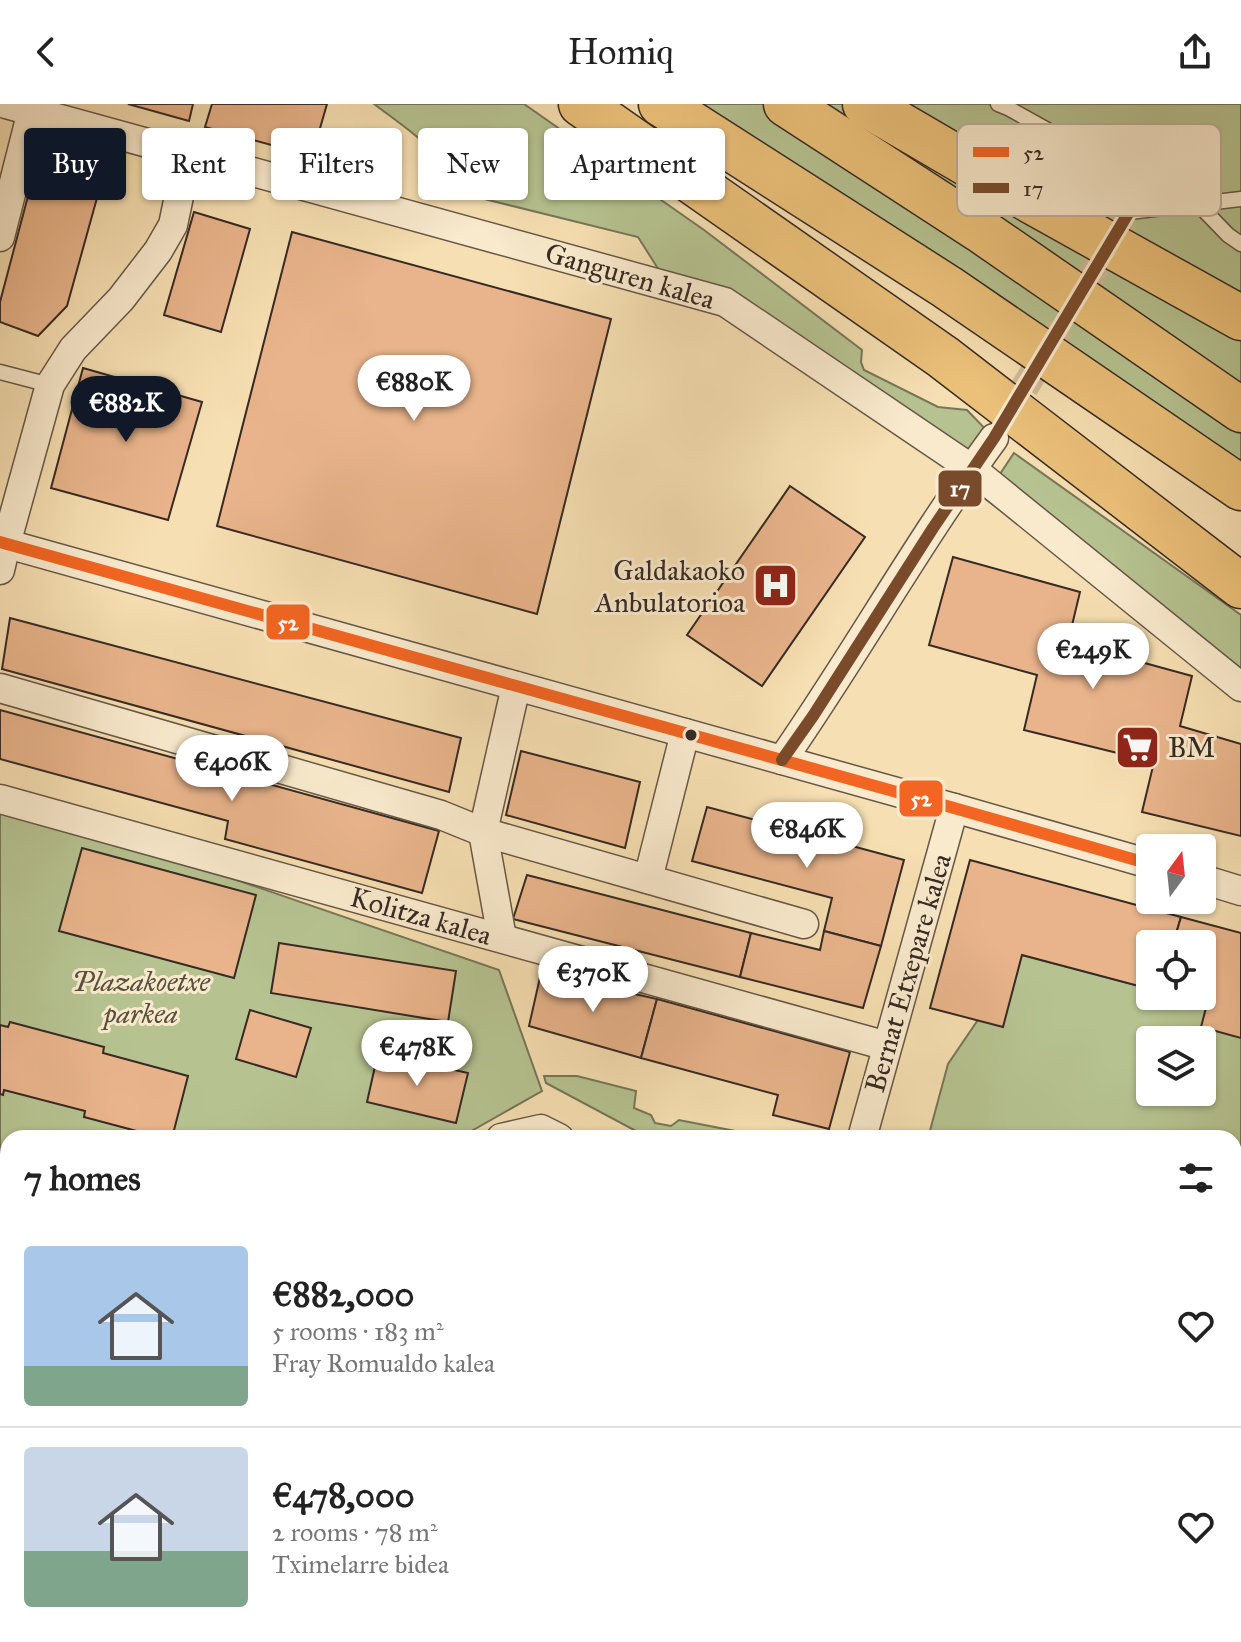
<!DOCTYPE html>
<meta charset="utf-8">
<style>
body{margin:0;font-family:"IM FELL Great Primer",serif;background:#f6f6f6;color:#222;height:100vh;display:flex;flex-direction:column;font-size:30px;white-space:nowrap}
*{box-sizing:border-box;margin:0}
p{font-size:26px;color:#767676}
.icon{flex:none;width:44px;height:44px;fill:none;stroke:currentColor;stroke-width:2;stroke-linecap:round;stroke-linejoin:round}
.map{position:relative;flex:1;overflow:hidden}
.sheet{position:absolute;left:0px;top:1026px;width:1242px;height:512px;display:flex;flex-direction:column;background:#fff;border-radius:24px 24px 0 0;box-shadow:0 2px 6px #0004}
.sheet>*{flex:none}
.banner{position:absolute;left:24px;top:24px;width:800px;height:72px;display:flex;gap:16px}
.needle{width:52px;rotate:15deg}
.buttons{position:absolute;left:1136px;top:730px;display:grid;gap:16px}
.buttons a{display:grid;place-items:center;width:80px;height:80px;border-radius:8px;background:#fff;box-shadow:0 2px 6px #0004;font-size:40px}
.price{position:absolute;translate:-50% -68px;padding:0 18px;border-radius:28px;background:#fff;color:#222;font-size:26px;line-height:52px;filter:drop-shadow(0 2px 4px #0008)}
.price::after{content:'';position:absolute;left:50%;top:48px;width:24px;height:18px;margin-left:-12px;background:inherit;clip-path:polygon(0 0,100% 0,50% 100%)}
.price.active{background:#111827;color:#fff}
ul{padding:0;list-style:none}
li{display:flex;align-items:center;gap:24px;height:200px;padding:0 24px}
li+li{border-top:2px solid #e0e0e0}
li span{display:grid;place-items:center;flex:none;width:224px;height:160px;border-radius:8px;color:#555}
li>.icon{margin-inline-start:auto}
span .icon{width:96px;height:96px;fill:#fffc;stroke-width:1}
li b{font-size:34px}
h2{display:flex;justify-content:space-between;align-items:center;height:96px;padding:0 24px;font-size:34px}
.tag{padding:0 28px;border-radius:8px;background:#fff;box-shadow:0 2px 6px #0004;font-size:28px;line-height:72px}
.tag.active{background:#111827;color:#fff}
header{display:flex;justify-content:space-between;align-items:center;height:104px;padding:0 24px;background:#fff;font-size:36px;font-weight:600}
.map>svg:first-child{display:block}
.green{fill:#b6c391;stroke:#76765a;stroke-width:2;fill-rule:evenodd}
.building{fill:#e9b48b;stroke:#362a24;stroke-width:2}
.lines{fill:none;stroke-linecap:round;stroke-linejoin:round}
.street-tunnel{stroke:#d0bb96;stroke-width:28;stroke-dasharray:28 14;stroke-linecap:butt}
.lane-casing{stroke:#665748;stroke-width:17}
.street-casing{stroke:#665748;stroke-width:31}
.highway-casing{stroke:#362a24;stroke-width:47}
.lane{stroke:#f9eacd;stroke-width:14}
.street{stroke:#f9eacd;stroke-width:28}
.highway{stroke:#ebc079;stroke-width:44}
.bus-1-casing{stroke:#f9eacd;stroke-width:18}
.bus-2-casing{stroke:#f9eacd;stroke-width:18}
.bus-1{stroke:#f26522;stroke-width:12}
.bus-2{stroke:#7a4b2a;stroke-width:12}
.bus-dot{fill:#362a24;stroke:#f9eacd;stroke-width:3}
.labels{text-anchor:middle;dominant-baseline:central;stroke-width:6;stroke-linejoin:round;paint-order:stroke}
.street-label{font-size:28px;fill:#362a24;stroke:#f9eacd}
.poi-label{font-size:28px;fill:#362a24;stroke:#f9eacd;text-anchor:end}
.park-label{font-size:28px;font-style:italic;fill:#56503f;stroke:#f9eacd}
.key{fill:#f9eacd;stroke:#beb09a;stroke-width:2}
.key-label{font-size:22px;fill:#362a24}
.line-badge{stroke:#f9eacd;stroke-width:3}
.badge-label{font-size:22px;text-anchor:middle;font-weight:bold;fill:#fff}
</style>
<header><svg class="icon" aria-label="back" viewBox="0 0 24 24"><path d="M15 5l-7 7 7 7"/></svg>Homiq<svg class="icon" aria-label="share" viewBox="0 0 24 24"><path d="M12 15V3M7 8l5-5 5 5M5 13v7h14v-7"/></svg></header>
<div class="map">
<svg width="1241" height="1538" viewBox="0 0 1241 1538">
<rect width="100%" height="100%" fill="#f6dfb2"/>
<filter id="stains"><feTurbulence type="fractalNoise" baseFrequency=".0025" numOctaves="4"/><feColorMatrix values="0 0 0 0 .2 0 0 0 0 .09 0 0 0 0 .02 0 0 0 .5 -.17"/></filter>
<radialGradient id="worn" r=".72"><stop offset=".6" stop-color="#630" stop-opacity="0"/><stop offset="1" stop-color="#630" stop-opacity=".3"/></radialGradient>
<!-- green -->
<g class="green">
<path d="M374,0h150l180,126 158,120 -1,12 3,8 74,37 29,3 27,28 -22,31 -247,-167 -56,-16 -31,-49 -178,-44c-19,-44 -49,-61 -86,-89z"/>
<path d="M689,0h552v361z"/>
<path d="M1014,349l227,162v74l-257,-191z"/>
<path d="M0,695l499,171 43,121 -83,47h-451v257l-8,4z"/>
<path d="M1022,851l128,34v7h26l31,8 34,-13v249l-7,13v-115h-306l20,-74zM1150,936h52v52h-52z"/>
<path d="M544,972h33l59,15 -2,17 17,7 4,8 16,3 8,-6 92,18h-122l-103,-55z"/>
<path d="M8,1317v127l-8,5v-128z"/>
</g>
<!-- building -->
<g class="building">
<path d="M128,0h65l-4,17z"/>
<path d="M212,0h115l-15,52 -107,-29z"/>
<path d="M37,58l65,18 -35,126 -29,30 -38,-14v-20z"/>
<path d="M194,108l56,17 -29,103 -57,-17z"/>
<path d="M292,128l319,87 -74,295 -320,-88z"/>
<path d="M83,264l119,34 -34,118 -117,-32z"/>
<path d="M790,382l75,51 -103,149 -75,-51z"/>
<path d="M953,453l127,35 -12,50 124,34 -12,50 61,18v92l-99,-24 12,-50 -130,-32 13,-55 -108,-30z"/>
<path d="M10,514l451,120 -12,54 -447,-123z"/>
<path d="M0,606l439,121 -17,62 -197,-54 3,-18 -228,-62z"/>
<path d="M521,647l119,31 -15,66 -119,-33z"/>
<path d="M707,703l197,53 -23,86 -57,-15 8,-33 -140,-37z"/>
<path d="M82,744l174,47 -22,83 -175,-47z"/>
<path d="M970,756l211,57 -8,27h-23v45l-128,-34 -19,72 -73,-19z"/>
<path d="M527,771l224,58 -11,44 -227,-58z"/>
<path d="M1181,813l60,16v105l-40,-11 6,-23 -31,-8h26v-52h-29z"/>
<path d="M824,827l57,15 -18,62 -123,-31 11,-44 69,17z"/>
<path d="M279,839l177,28 -8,51 -177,-29z"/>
<path d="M541,869l116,26 -16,59 -112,-32z"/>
<path d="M657,895l193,53 -21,77 -56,-14 5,-20 -137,-37z"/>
<path d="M250,906l61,18 -15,49 -60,-18z"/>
<path d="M10,918l94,25 -1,6 85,23 -16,62h-9l-79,-21 1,-6 -81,-21 -1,5 -3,-1v-69l8,2z"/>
<path d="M378,949l90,20 -12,50 -89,-21z"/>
<path d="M1241,1136v127l-7,-4v-110z"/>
<path d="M1234,1259l7,4v19l-7,12z"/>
<path d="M8,1473v57h66l-12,8h-62v-60z"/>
<path d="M1234,1522l7,1v15h-48l4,-8h37z"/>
<path d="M817,1530h302l-4,8h-262l-37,-2z"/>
</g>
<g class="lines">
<!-- street-tunnel -->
<path class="street-tunnel" d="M1003,320l126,-212"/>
<defs>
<g id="lane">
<path d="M998,0l10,4 61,34 60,70 112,-13"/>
<path d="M1198,100l30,31 13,9"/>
<path d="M0,268l50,13"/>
</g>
<g id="street">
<path d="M6,0l719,198 247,167 269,218"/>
<path d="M0,133l32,-126"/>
<path d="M0,438l954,266 196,56"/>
<path d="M0,466l6,-26 44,-159 23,-36 48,-50 37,-48 15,-26 9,-43 -8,-21 -12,-14"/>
<path d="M516,582l-33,146 321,92"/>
<path d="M0,584l441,127 42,17 19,106"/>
<path d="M782,656c73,-105 136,-218 212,-322"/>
<path d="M0,695l887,247"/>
<path d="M648,775l37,-146"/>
<path d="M1202,775l39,12"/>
<path d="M501,1034l40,-9 18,9"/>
<path d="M862,1034l92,-330"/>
<path d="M0,1286l8,-5"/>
<path d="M1234,1406l7,-13"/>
<path d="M363,1530l127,8"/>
<path d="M146,1538l13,-8"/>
<path d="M305,1538v-8"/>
<path d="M792,1538l1,-8"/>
<path d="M1165,1538l4,-8"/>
</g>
<g id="highway">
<path d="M581,0l362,253 298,229"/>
<path d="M661,0l286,183 294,201"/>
<path d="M786,0l194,126 261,180"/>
<path d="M865,0l166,97 210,117"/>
</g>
</defs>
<!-- lane casing -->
<use href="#lane" class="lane-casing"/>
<!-- street casing -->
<use href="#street" class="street-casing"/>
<!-- highway casing -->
<use href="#highway" class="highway-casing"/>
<!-- lane -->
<use href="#lane" class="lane"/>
<!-- street -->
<use href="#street" class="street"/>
<!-- highway -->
<use href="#highway" class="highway"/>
<defs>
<path id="bus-1" d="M0,438l954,266 196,56"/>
<path id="bus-2" d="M782,656l31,-44 120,-188 61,-90 135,-226"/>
</defs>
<!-- bus-1 casing -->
<use href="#bus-1" class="bus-1-casing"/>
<!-- bus-2 casing -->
<use href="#bus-2" class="bus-2-casing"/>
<!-- bus-1 -->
<use href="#bus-1" class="bus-1"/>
<!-- bus-2 -->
<use href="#bus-2" class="bus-2"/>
</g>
<!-- icons -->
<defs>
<symbol id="hospital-square" viewBox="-11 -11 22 22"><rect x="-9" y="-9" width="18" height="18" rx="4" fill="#8f2418" stroke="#f9eacd"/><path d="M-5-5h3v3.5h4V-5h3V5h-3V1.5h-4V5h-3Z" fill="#fff"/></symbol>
<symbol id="supermarket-square" viewBox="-11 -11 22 22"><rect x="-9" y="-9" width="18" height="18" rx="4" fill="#8f2418" stroke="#f9eacd"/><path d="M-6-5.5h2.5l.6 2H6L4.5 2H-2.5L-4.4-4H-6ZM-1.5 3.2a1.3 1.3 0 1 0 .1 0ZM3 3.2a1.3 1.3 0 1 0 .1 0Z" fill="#fff"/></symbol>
</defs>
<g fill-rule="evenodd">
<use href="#hospital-square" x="750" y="456" width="51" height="51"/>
<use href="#supermarket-square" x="1112" y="618" width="51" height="51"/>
</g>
<!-- markers -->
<circle class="bus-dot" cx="691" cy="631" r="7"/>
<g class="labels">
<!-- street labels -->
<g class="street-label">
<text transform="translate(630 172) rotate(16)">Ganguren kalea</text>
<text transform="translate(421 812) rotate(16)">Kolitza kalea</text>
<text transform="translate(908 869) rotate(-74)">Bernat Etxepare kalea</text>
</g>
<!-- poi labels -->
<g class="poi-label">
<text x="745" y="466">Galdakaoko<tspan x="745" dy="32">Anbulatorioa</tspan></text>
<text x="1168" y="643" text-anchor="start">BM</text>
</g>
<!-- park labels -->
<g class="park-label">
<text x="141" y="877">Plazakoetxe<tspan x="141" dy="32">parkea</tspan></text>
</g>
</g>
<!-- legend -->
<rect x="957" y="20" width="264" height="92" rx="12" class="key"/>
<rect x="973" y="43" width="36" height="10" fill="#f26522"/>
<rect x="973" y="79" width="36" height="10" fill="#7a4b2a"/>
<g class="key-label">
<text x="1023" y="56">52</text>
<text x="1023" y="92">17</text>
</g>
<g class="line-badge">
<rect x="937" y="365" width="46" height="39" rx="8" fill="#7a4b2a"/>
<rect x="265" y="499" width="46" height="38" rx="8" fill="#f26522"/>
<rect x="898" y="675" width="46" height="39" rx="8" fill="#f26522"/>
</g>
<g class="badge-label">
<text x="960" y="392">17</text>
<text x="288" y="526">52</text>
<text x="921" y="702">52</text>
</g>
<rect width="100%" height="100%" filter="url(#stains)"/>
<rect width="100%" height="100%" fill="url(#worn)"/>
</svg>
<div class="buttons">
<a><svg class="needle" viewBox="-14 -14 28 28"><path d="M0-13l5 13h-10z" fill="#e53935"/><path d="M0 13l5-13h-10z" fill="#767676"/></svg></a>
<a><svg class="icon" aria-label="locate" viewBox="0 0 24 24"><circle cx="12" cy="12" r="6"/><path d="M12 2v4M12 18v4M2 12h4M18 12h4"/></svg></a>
<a><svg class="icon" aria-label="layers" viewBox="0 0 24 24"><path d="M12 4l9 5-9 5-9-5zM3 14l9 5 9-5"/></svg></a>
</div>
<b class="price" style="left:414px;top:319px">€880K</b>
<b class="price active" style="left:126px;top:340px">€882K</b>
<b class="price" style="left:1093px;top:587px">€249K</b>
<b class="price" style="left:232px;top:699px">€406K</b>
<b class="price" style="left:807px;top:766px">€846K</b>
<b class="price" style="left:593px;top:910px">€370K</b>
<b class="price" style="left:417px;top:984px">€478K</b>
<div class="banner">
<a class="tag active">Buy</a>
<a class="tag">Rent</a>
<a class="tag">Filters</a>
<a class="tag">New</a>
<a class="tag">Apartment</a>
</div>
<section class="sheet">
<h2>7 homes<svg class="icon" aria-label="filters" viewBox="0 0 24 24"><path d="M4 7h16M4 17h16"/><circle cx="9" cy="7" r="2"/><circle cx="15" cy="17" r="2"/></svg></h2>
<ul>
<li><span style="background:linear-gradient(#a9c7e8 75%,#7fa58c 0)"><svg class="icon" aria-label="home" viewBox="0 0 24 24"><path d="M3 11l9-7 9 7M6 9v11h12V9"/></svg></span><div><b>€882,000</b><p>5 rooms · 183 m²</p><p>Fray Romualdo kalea</p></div><svg class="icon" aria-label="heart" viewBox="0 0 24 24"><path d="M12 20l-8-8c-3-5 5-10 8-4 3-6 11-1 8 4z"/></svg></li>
<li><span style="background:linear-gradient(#c9d6e8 65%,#7fa58c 0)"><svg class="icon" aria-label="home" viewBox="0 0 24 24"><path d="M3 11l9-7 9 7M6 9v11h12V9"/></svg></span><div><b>€478,000</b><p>2 rooms · 78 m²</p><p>Tximelarre bidea</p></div><svg class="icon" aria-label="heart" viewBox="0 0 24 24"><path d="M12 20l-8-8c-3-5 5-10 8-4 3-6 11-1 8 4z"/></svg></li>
</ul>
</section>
</div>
